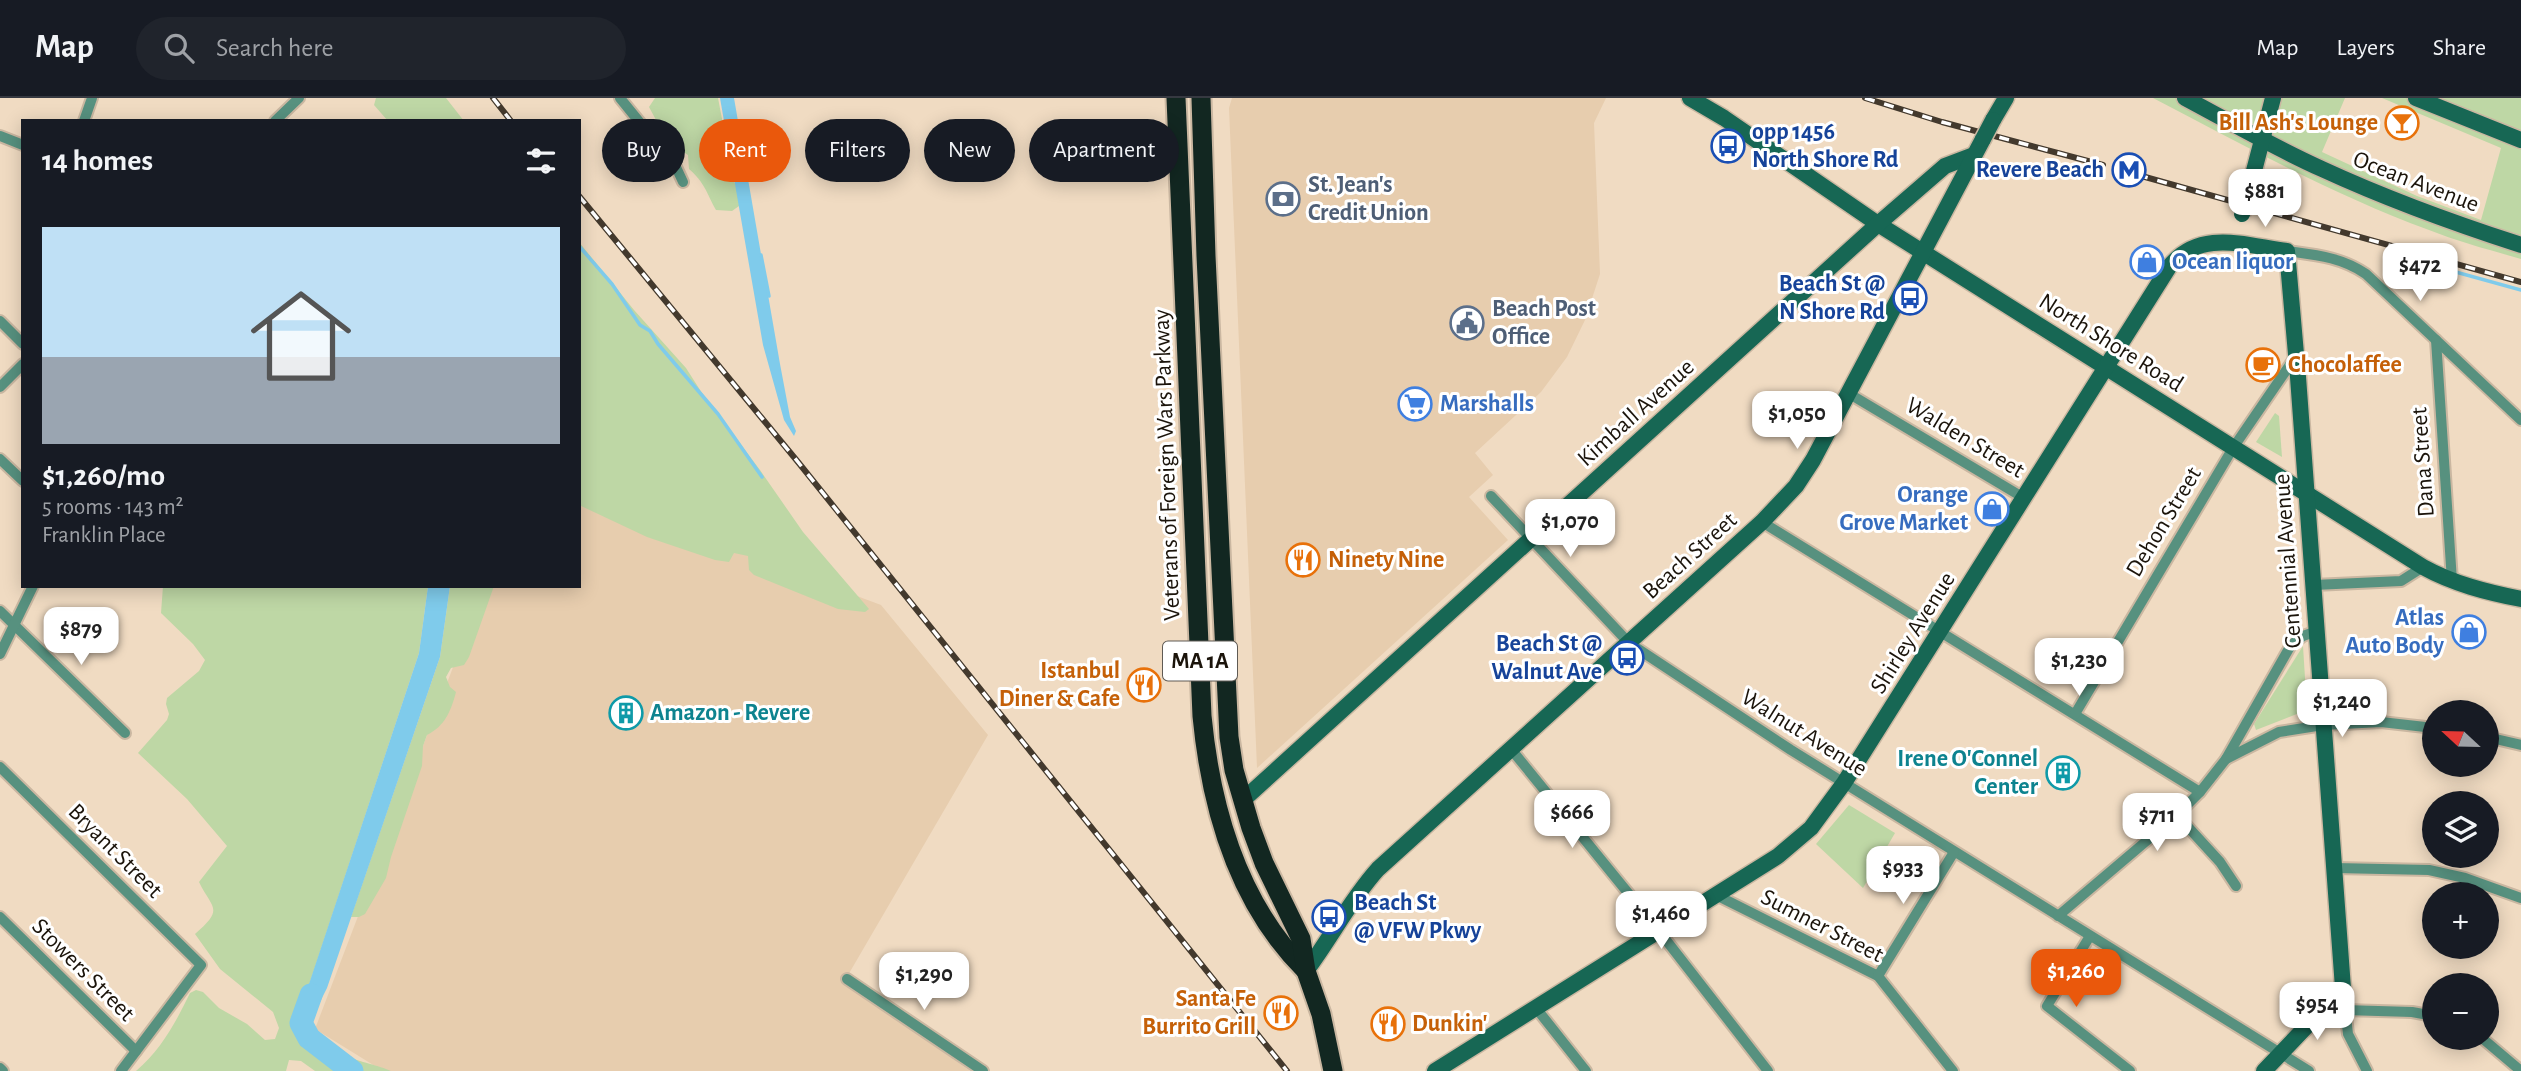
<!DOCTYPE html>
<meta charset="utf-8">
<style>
body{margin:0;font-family:"Alegreya Sans",sans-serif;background:#20242c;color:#f1f3f6;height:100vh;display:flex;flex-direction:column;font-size:26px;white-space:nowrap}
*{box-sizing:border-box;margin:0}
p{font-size:23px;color:#9ea1a6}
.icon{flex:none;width:38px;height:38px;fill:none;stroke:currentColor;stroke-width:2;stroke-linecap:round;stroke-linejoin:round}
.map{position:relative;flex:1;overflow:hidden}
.details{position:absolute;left:21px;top:21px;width:560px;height:469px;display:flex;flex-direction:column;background:#171b24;border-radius:0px;box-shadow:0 4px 18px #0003}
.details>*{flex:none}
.banner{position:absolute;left:602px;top:21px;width:665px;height:63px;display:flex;gap:14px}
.needle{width:46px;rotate:292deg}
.tools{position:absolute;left:2422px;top:602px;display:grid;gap:14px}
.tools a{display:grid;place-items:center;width:77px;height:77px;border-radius:50%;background:#171b24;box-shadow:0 4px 18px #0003;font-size:35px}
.price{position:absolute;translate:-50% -60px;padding:0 16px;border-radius:14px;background:#fff;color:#222;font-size:23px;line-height:46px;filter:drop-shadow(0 2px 4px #0008)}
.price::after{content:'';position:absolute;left:50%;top:42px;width:21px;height:16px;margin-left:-10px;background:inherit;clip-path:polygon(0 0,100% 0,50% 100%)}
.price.on{background:#ea580c;color:#fff}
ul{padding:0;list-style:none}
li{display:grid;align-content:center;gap:14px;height:371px;padding:0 21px}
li+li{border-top:2px solid #363941}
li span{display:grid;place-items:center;height:217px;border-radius:0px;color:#555}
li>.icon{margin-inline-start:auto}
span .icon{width:126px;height:126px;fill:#fffc;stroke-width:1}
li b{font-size:30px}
h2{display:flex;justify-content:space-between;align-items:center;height:84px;padding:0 21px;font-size:30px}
.chip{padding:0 24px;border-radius:32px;background:#171b24;box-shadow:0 4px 18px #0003;font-size:24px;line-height:63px}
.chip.on{background:#ea580c;color:#fff}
header{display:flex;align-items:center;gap:42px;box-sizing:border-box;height:98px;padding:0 35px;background:#171b24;border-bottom:2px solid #363941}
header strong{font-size:33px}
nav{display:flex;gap:38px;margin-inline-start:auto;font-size:24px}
.search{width:490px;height:63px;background:#20242c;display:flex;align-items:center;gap:18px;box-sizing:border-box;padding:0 24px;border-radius:38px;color:#9ea1a6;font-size:26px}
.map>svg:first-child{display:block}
.built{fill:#e7cdae}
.green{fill:#bed7a5}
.water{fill:#7fcbeb}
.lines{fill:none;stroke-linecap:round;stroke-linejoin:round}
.stream{stroke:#7fcbeb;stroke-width:3.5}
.river{stroke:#7fcbeb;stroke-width:23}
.street-casing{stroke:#cab7a1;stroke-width:14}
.secondary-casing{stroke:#cab7a1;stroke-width:19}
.highway-casing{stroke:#cab7a1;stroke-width:23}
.street{stroke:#57917f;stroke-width:10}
.secondary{stroke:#176754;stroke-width:16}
.highway{stroke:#122721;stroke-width:19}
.rail-casing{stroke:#43392d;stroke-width:6}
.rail{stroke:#fff;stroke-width:3.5;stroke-dasharray:10;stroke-linecap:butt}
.secondary-bridge-casing{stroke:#cab7a1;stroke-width:19;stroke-linecap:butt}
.secondary-bridge{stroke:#176754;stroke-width:16}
.labels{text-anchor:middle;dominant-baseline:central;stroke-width:6;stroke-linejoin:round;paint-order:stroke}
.shield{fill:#fff;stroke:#5f5a54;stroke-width:2}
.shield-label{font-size:23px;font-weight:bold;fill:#1b140b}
.food-label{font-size:24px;font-weight:bold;fill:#c56008;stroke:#fff;text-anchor:end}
.transit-label{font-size:24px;font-weight:bold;fill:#164399;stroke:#fff;text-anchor:end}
.street-label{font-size:24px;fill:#1b140b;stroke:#fff}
.service-label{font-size:24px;font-weight:bold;fill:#4e5e75;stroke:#fff;text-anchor:start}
.shop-label{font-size:24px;font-weight:bold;fill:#366cbe;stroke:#fff;text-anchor:start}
.culture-label{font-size:24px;font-weight:bold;fill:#0d838f;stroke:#fff;text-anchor:start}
</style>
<header>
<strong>Map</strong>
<div class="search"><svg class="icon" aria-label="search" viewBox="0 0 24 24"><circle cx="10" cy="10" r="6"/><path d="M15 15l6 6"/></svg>Search here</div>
<nav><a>Map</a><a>Layers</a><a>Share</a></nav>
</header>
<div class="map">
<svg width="2521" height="973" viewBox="0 0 2521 973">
<rect width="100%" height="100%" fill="#f0dbc2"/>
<!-- built -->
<g class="built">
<path d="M1232,0h374l-12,25 6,151 -15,46 -18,37 -26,35 -66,61 18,22 -24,22 39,43 -251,228 -28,-660z"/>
<path d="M579,394l302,113 107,130 -144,247 126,89h-587l-68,-42 169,-443h95z"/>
</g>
<!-- green -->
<g class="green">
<path d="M376,0h70l18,23h-76l-14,-16z"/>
<path d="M655,0h63l5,26 1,22 3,17 12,31v12l-7,5 -16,-1c-10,-18 -11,-27 -27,-41l-1,-14c-19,-11 -29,-29 -39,-48z"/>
<path d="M2153,0h192l-23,54 95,44 64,24 20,-72 -119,-50h139v161c-31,-9 -62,-17 -92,-29 -95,-35 -186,-85 -276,-132z"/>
<path d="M579,144l55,68 52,58 16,25 58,77 43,62 66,77 -4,3 -27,-3 -84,-34 -5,-5 -1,-14 -14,-3 -5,9 -14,-2 -68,-23 -68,-32z"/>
<path d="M2275,315l4,3 3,41 -26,-15z"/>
<path d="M163,488h265l-9,67 -111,335 -10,14 2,23h12c6,32 55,35 79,46h-76l-14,-10 -12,-1 -3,11h-150c25,-21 40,-49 54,-78l6,-3 7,2 16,16 28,16 18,16 10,-1 4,-11 -6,-16 -53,-43 -25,-35c30,-26 17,-25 4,-52l28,-36 -40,-47 -49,-46 29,-33 2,-6 -3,-10 1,-6 32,-27 6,-11 -12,-16 -32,-31z"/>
<path d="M450,488h44l-25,71 -5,8 -13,3 -5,9 4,10 6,5c-5,19 -11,34 -29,43l-4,11 -1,20 -31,91 -5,21 -21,36 -6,3h-8l89,-260z"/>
<path d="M2303,548l4,64 -51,20 -2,-6z"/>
<path d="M1849,707l46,28 -32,55 -47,-44z"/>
</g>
<!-- water -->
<g class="water">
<path d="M720,0h14l46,266 10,53 6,14 -2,5 -10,-16 -21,-75z"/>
<path d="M428,488h22l-10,71 -113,331 -11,22 -4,15 -16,-2 -2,-9c6,-9 5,-18 14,-27l111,-334z"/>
</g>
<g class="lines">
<!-- stream -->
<g class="stream">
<path d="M579,148l33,38 28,41 10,6 8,13 60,70 44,63"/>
<path d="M761,157l8,41"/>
<path d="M2416,163l105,29"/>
</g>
<!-- river -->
<path class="river" d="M311,897l-10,28 8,15 43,33"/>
<defs>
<g id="street">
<path d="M620,0l56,69 7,15"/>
<path d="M84,23l8,-23"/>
<path d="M275,23l24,-23"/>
<path d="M0,38l23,9"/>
<path d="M2287,153c29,4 54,6 79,23l155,146"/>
<path d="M0,223l23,23"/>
<path d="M2436,242l16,241"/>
<path d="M0,289l23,-23"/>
<path d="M1848,295l176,105"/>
<path d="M0,361l23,22"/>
<path d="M1491,398l138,147 162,107 518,321"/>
<path d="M1762,424l438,270"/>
<path d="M2314,487l87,-4 22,-14"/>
<path d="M0,513l125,122"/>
<path d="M0,556l33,-68"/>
<path d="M2075,616l158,-266 63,-92"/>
<path d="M2487,639l34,8"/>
<path d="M1511,651l148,182 109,140"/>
<path d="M2226,661l65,-114 12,-9 14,-5"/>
<path d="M0,669l201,198 -80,106"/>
<path d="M2177,717l43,47 16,24"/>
<path d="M2335,770l94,2 36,8 56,20"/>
<path d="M1716,797l162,81 75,95"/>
<path d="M2058,818l119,-101 23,-23 26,-33 53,-27 44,-7 58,-3 53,6"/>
<path d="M0,819l136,134"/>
<path d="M2090,838l-43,70 83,65"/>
<path d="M1878,878l76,-124"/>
<path d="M847,881l136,92"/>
<path d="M2343,890l5,46 19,37"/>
<path d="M1536,910l50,63"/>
<path d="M2344,912l68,2 22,4"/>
<path d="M2482,940l39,33"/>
<path d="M0,970l3,3"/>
</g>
<g id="secondary">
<path d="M1690,0l34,20 154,106 545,343c31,17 63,25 98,32"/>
<path d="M2185,0c45,24 90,50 137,71 65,30 131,54 199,76"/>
<path d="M2416,0l105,42"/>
<path d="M1993,22l13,-22"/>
<path d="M2249,92l24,-92"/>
<path d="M1243,702l635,-576 67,-58 29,-11"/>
<path d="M1306,873c25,-33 44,-71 72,-102l384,-347 34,-36 17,-26 170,-321"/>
<path d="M1435,973l343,-215 33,-28 33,-45 325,-516c31,-39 77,-21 118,-16l11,126 45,611 -79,83"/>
</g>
<g id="highway">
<path d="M1176,0l26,618c9,93 36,188 104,255"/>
<path d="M1201,0l5,158 23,481 5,33 17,58 13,35 37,76 5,32 15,43 12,57"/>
</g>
</defs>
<!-- street casing -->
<use href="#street" class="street-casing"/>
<!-- secondary casing -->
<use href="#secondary" class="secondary-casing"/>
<!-- highway casing -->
<use href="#highway" class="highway-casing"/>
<!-- street -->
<use href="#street" class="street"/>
<!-- secondary -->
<use href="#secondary" class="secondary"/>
<!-- highway -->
<use href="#highway" class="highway"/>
<defs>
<g id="rail">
<path d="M493,0l18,23"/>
<path d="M1865,0l77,24 161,43"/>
<path d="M2138,77l383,107"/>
<path d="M579,98l219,266 489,609"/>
</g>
</defs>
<!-- rail casing -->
<use href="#rail" class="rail-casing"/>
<!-- rail -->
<use href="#rail" class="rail"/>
<defs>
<g id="secondary-bridge">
<path d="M1983,41l10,-19"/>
<path d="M2242,116l7,-24"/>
</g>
</defs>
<!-- secondary-bridge casing -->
<use href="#secondary-bridge" class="secondary-bridge-casing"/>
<!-- secondary-bridge -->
<use href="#secondary-bridge" class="secondary-bridge"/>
</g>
<!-- icons -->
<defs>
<symbol id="bar-ring" viewBox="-11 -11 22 22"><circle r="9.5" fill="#fff" stroke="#e8710a" stroke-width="1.5"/><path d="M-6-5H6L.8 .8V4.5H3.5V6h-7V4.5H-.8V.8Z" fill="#e8710a"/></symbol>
<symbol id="bus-ring" viewBox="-11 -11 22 22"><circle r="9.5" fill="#fff" stroke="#1a4fb4" stroke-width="1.5"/><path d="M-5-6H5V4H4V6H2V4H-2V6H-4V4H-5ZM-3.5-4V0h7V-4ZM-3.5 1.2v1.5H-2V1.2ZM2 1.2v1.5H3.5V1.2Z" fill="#1a4fb4"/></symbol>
<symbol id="metro-ring" viewBox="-11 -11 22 22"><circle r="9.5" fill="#fff" stroke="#1a4fb4" stroke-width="1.5"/><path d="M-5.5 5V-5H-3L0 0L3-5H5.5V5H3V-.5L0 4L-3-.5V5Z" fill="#1a4fb4"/></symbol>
<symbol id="bank-ring" viewBox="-11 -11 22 22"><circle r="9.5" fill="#fff" stroke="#5c6f8a" stroke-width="1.5"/><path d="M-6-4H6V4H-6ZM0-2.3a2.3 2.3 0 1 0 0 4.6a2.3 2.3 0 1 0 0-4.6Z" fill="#5c6f8a"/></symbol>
<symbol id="shop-ring" viewBox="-11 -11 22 22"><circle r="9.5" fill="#fff" stroke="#3f7fe0" stroke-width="1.5"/><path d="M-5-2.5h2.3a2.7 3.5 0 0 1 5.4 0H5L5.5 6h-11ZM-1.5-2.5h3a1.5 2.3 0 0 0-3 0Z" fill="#3f7fe0"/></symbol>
<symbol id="civic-ring" viewBox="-11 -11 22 22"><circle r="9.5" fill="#fff" stroke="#5c6f8a" stroke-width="1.5"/><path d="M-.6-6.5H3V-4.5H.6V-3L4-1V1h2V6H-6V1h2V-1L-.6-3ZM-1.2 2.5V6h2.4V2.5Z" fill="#5c6f8a"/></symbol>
<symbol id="cafe-ring" viewBox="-11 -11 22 22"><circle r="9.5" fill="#fff" stroke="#e8710a" stroke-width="1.5"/><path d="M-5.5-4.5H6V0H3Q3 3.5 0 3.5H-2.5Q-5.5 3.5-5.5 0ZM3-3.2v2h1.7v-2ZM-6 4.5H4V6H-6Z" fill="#e8710a"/></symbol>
<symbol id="supermarket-ring" viewBox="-11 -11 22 22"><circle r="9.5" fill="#fff" stroke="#3f7fe0" stroke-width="1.5"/><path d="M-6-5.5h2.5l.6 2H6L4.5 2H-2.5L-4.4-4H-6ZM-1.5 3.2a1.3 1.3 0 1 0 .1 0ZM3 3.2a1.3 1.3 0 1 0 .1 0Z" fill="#3f7fe0"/></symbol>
<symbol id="restaurant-ring" viewBox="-11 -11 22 22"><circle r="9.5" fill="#fff" stroke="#e8710a" stroke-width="1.5"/><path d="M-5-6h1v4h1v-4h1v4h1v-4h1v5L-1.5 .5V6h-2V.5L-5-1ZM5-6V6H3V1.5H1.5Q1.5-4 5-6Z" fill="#e8710a"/></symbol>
<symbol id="building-ring" viewBox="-11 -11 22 22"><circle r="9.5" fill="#fff" stroke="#0f9aa8" stroke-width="1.5"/><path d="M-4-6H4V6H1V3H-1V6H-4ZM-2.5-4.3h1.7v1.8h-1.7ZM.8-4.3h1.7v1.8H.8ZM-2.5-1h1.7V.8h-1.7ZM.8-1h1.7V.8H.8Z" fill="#0f9aa8"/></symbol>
</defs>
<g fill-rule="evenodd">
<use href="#bar-ring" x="2383" y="6" width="38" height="38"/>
<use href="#bus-ring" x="1709" y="29" width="38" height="38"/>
<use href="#metro-ring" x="2110" y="53" width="38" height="38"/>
<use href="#bank-ring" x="1264" y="82" width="38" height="38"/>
<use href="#shop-ring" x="2128" y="145" width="38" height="38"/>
<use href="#bus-ring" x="1891" y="181" width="38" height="38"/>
<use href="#civic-ring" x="1448" y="206" width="38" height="38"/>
<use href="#cafe-ring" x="2244" y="248" width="38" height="38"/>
<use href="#supermarket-ring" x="1396" y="287" width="38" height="38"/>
<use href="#shop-ring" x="1973" y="392" width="38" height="38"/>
<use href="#restaurant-ring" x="1284" y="443" width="38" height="38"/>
<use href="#shop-ring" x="2450" y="515" width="38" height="38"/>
<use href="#bus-ring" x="1608" y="541" width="38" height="38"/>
<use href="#restaurant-ring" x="1125" y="568" width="38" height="38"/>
<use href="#building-ring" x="607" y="596" width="38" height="38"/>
<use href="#building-ring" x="2044" y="656" width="38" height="38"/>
<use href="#bus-ring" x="1310" y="800" width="38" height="38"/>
<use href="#restaurant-ring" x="1262" y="896" width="38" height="38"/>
<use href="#restaurant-ring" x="1369" y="907" width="38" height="38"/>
</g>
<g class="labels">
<!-- shield labels -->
<rect class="shield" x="1163" y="543.5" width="74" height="39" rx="5"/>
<g class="shield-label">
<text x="1200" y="563">MA 1A</text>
</g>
<!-- food labels -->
<g class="food-label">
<text x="2378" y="25">Bill Ash's Lounge</text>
<text x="2288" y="267" text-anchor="start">Chocolaffee</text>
<text x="1328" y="462" text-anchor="start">Ninety Nine</text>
<text x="1120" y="573">Istanbul<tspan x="1120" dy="28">Diner &amp; Cafe</tspan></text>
<text x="1256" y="901">Santa Fe<tspan x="1256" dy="28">Burrito Grill</tspan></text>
<text x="1412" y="926" text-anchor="start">Dunkin'</text>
</g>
<!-- transit labels -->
<g class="transit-label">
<text x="1752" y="34" text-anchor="start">opp 1456<tspan x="1752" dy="28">North Shore Rd</tspan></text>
<text x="2104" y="72">Revere Beach</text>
<text x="1885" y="186">Beach St @<tspan x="1885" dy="28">N Shore Rd</tspan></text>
<text x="1602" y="546">Beach St @<tspan x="1602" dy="28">Walnut Ave</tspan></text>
<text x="1354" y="805" text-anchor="start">Beach St<tspan x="1354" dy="28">@ VFW Pkwy</tspan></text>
</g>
<!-- street labels -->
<g class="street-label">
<text transform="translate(2416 84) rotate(21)">Ocean Avenue</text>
<text transform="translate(2111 245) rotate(32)">North Shore Road</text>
<text transform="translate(1636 315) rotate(-42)">Kimball Avenue</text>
<text transform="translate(1965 340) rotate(31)">Walden Street</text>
<text transform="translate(2423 364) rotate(-94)">Dana Street</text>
<text transform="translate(1167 367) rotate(-92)">Veterans of Foreign Wars Parkway</text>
<text transform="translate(2164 424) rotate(-59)">Dehon Street</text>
<text transform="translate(1690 458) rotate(-42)">Beach Street</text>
<text transform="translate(2288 463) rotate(-94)">Centennial Avenue</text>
<text transform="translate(1913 535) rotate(-58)">Shirley Avenue</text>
<text transform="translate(1804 635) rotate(32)">Walnut Avenue</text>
<text transform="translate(115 753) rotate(45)">Bryant Street</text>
<text transform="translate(1822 828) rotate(27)">Sumner Street</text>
<text transform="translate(83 872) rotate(45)">Stowers Street</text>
</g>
<!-- service labels -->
<g class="service-label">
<text x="1308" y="87">St. Jean's<tspan x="1308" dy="28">Credit Union</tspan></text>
<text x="1492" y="211">Beach Post<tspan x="1492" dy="28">Office</tspan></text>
</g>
<!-- shop labels -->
<g class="shop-label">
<text x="2172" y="164">Ocean liquor</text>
<text x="1440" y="306">Marshalls</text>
<text x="1968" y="397" text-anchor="end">Orange<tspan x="1968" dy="28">Grove Market</tspan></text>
<text x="2444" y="520" text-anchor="end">Atlas<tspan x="2444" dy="28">Auto Body</tspan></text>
</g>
<!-- culture labels -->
<g class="culture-label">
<text x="650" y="615">Amazon - Revere</text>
<text x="2038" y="661" text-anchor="end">Irene O'Connel<tspan x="2038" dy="28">Center</tspan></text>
</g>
</g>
</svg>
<div class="tools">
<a><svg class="needle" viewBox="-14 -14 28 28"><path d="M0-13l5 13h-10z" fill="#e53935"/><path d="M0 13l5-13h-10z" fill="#9ea1a6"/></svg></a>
<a><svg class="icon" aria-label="layers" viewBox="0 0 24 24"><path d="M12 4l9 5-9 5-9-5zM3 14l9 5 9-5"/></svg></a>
<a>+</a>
<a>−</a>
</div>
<b class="price" style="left:2265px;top:131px">$881</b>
<b class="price" style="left:2420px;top:205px">$472</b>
<b class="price" style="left:1797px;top:353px">$1,050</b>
<b class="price" style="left:1570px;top:461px">$1,070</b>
<b class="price" style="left:81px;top:569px">$879</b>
<b class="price" style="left:2079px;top:600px">$1,230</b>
<b class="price" style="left:2342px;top:641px">$1,240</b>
<b class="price" style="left:1572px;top:752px">$666</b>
<b class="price" style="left:2157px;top:755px">$711</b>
<b class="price" style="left:1903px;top:808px">$933</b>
<b class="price" style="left:1661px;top:853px">$1,460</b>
<b class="price on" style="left:2076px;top:911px">$1,260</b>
<b class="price" style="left:924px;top:914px">$1,290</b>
<b class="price" style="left:2317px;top:944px">$954</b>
<div class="banner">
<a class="chip">Buy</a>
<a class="chip on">Rent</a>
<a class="chip">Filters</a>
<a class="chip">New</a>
<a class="chip">Apartment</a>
</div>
<section class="details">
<h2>14 homes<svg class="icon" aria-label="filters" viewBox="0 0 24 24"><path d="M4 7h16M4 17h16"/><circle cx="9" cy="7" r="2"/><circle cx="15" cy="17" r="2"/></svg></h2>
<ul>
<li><span style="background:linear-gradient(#bfe0f5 60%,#9aa5b1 0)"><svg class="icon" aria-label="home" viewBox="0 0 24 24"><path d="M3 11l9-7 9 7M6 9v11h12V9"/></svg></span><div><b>$1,260/mo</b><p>5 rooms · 143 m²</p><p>Franklin Place</p></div></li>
</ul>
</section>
</div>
